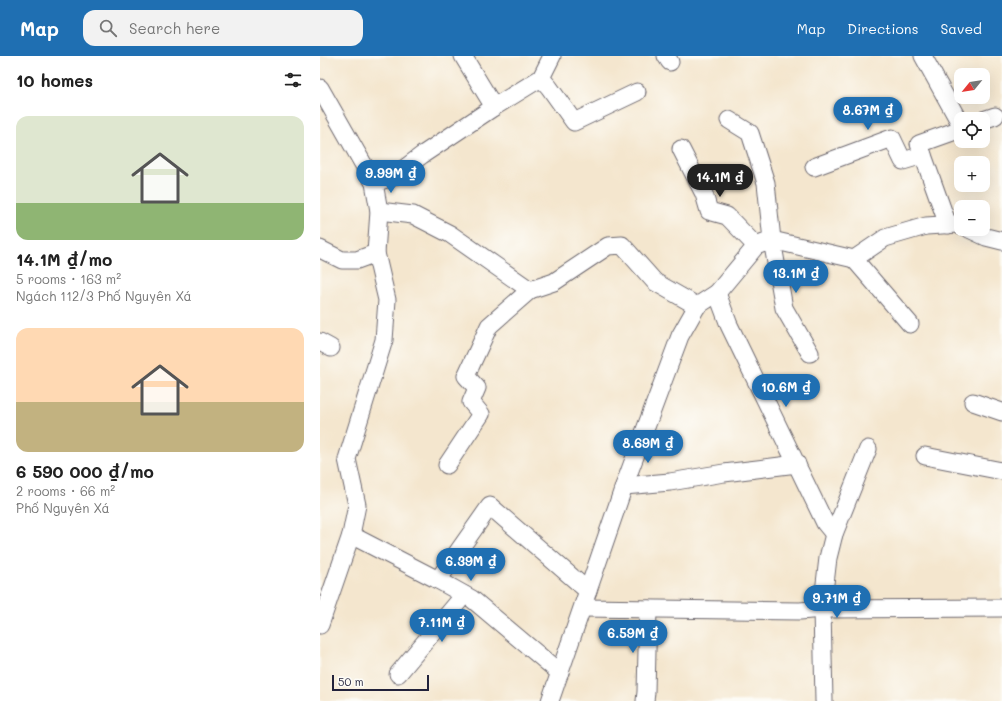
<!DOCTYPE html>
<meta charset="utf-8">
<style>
body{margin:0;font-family:Mali,sans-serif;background:#f2f2f2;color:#222;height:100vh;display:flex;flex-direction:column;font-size:15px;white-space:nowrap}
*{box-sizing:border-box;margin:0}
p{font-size:13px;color:#767676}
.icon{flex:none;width:22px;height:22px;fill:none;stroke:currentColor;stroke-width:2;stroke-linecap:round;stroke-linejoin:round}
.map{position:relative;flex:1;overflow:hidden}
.side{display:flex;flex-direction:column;background:#fff;width:320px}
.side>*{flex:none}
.needle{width:26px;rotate:240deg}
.tools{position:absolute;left:634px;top:12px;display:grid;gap:8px}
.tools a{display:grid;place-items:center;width:36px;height:36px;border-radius:8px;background:#fff;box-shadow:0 4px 16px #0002;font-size:20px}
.scale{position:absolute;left:12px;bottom:10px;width:97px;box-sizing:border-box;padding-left:4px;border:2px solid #22223b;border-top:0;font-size:11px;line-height:14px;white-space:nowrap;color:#22223b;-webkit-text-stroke:3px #fdfcf7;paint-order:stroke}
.price{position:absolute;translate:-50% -34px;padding:0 9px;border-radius:14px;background:#1f6fb2;color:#fff;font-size:13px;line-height:26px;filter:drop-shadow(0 1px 2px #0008)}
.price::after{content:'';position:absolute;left:50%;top:24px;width:12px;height:9px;margin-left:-6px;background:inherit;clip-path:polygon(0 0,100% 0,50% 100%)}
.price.on{background:#222;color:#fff}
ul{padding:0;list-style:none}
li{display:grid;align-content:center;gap:8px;height:212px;padding:0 16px}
li span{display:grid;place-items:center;height:124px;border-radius:12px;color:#555}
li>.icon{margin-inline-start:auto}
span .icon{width:72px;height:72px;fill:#fffc;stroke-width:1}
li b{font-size:17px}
h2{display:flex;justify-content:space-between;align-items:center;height:48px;padding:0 16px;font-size:17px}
header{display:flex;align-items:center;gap:24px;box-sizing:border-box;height:56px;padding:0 20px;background:#1f6fb2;color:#fff}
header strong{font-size:19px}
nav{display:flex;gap:22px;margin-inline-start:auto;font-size:14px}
.search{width:280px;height:36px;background:#f2f2f2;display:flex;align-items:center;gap:10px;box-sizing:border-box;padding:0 14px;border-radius:12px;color:#767676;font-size:15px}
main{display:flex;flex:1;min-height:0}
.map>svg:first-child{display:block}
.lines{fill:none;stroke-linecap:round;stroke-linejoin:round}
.minor-casing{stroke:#6c676e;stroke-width:19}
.minor{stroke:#fff;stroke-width:17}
</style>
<header>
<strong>Map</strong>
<div class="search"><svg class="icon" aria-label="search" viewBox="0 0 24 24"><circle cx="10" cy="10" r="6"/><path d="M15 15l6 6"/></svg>Search here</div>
<nav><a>Map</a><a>Directions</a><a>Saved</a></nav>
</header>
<main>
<section class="side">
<h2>10 homes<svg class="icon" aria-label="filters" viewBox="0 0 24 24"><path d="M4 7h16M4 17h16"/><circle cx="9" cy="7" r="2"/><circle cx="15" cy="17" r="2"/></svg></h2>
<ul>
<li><span style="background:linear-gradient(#dfe7d0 70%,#8fb573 0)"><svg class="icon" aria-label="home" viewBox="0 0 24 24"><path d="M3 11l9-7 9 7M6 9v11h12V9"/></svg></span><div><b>14.1M ₫/mo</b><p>5 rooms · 163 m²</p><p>Ngách 112/3 Phố Nguyên Xá</p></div></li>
<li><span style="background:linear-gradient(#ffd9b3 60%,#c2b280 0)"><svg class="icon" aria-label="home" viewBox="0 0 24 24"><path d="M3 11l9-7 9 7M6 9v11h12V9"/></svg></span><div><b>6 590 000 ₫/mo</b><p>2 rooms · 66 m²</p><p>Phố Nguyên Xá</p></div></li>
</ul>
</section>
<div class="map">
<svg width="682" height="645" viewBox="0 0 682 645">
<rect width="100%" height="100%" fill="#fdfcf7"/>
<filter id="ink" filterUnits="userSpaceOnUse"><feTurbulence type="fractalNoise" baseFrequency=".025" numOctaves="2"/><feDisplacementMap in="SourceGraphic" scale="8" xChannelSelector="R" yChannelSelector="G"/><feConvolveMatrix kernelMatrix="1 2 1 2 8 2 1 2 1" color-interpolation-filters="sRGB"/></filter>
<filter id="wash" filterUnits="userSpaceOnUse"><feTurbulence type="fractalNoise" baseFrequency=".012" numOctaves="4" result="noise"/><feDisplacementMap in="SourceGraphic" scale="16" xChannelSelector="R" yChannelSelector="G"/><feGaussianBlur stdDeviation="0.9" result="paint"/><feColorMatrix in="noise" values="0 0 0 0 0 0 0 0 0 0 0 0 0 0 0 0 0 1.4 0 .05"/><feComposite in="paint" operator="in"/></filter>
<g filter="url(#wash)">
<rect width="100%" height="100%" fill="#f4e6ce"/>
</g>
<g filter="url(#ink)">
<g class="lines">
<defs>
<g id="minor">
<path d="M143,0l31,51"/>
<path d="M346,0l4,6"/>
<path d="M603,0l38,69"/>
<path d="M221,22l8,9 25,35 63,-30"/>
<path d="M0,32l54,95 5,28 -3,42 11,47 -3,40 -37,119 10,46 -6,30 -31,90"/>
<path d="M409,64l21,13 16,50 6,57 12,68 26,45"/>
<path d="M663,64l12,-4"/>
<path d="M361,93l23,45 5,17 18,5 29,30"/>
<path d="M494,111l78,-29 11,23 20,-6"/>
<path d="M54,127l19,-6 29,-22 72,-48 47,-29 11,-22"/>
<path d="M59,155l34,4 37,19 80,56"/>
<path d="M628,169l-29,-81 42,-15"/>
<path d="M649,173l17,8 16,4"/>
<path d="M452,184l82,19 31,-21 41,-12 32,-2 3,2"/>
<path d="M0,193l22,11h15l19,-7"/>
<path d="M534,203l56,65"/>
<path d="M397,237l12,32 96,198 9,11"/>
<path d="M0,286l11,6"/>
<path d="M653,346l29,10"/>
<path d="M605,400l77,15"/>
<path d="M127,409l34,-51 -10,-12 6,-14 -11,-12 23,-50 41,-36 24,-8 54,-36 14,-1 33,37 42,24"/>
<path d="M304,430l46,-4 54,-9 73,-9"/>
<path d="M31,479l87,45 34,19 88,74"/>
<path d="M118,524l52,-74 98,85"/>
<path d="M263,552l217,3 22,-2 180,-1"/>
<path d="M78,618l66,-79"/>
<path d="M230,645l74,-215 56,-150 17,-30 20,-13 39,-47 16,-6"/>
<path d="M325,645l1,-9 2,-83"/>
<path d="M504,645l-2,-92 6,-51 6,-24 34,-85"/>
</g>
</defs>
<!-- minor casing -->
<use href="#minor" class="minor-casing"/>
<!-- minor -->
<use href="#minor" class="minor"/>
</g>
</g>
</svg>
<div class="tools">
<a><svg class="needle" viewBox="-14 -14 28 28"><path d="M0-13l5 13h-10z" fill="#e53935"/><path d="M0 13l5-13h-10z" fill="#767676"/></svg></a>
<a><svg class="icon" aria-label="locate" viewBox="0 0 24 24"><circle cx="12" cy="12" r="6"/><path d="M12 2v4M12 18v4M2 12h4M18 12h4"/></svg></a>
<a>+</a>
<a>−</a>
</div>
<div class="scale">50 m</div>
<b class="price" style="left:548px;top:75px">8.67M ₫</b>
<b class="price" style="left:71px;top:138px">9.99M ₫</b>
<b class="price on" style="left:400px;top:142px">14.1M ₫</b>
<b class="price" style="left:476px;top:238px">13.1M ₫</b>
<b class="price" style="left:466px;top:352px">10.6M ₫</b>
<b class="price" style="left:328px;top:408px">8.69M ₫</b>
<b class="price" style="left:151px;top:526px">6.39M ₫</b>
<b class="price" style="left:517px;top:563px">9.71M ₫</b>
<b class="price" style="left:122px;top:587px">7.11M ₫</b>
<b class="price" style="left:313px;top:598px">6.59M ₫</b>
</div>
</main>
